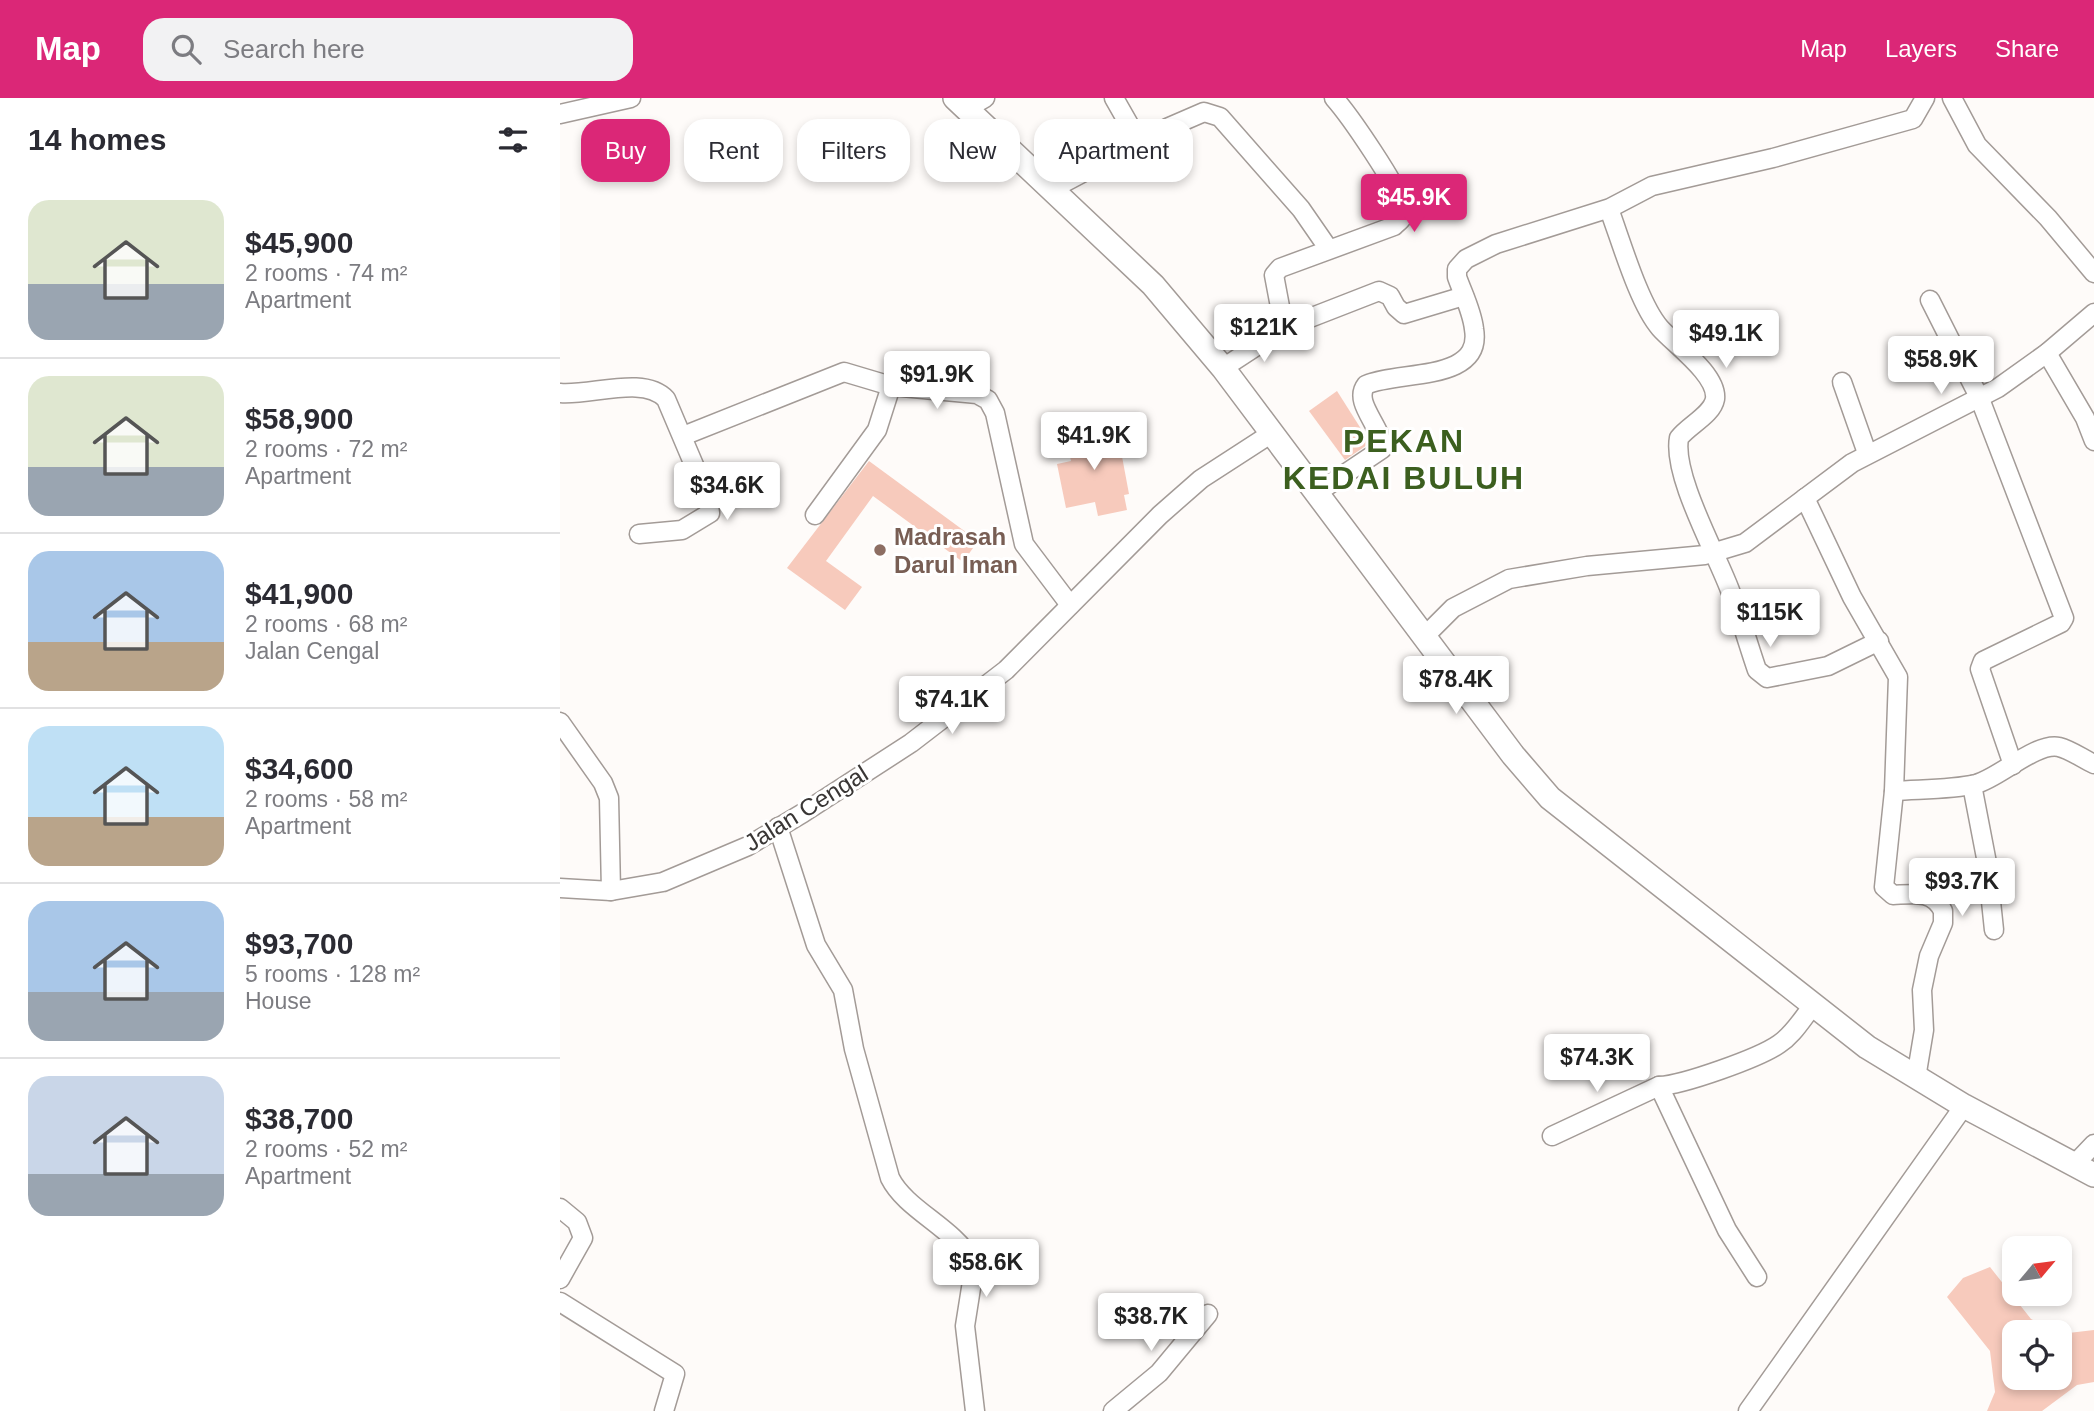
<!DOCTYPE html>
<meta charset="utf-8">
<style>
body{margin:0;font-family:Helvetica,sans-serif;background:#f2f2f3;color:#2b2b33;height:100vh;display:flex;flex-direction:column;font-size:26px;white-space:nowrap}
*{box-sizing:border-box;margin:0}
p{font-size:23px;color:#7c7c81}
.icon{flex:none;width:38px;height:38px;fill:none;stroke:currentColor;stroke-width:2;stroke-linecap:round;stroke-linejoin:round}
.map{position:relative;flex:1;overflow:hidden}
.drawer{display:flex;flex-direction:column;background:#fff;width:560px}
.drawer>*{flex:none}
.top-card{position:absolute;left:21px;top:21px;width:665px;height:63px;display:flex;gap:14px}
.needle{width:46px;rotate:61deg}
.fabs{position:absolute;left:1442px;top:1138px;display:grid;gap:14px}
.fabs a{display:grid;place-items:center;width:70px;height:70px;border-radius:14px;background:#fff;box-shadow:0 4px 10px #0003;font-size:35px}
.price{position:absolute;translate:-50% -60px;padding:0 16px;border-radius:7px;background:#fff;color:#222;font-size:23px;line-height:46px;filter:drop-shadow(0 2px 4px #0008)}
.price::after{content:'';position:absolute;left:50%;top:42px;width:21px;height:16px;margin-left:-10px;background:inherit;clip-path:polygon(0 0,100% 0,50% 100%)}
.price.active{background:#db2777;color:#fff}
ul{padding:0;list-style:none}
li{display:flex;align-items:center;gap:21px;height:175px;padding:0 28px}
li+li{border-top:2px solid #e1e1e2}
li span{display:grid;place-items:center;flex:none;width:196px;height:140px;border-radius:21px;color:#555}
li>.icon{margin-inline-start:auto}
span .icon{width:84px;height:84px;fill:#fffc;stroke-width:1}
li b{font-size:30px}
h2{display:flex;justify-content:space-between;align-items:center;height:84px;padding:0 28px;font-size:30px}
.pill{padding:0 24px;border-radius:21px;background:#fff;box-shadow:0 4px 10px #0003;font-size:24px;line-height:63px}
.pill.active{background:#db2777;color:#fff}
header{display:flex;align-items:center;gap:42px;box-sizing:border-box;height:98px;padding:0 35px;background:#db2777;color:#fff}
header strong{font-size:33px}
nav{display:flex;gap:38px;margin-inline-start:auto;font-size:24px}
.search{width:490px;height:63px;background:#f2f2f3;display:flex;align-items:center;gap:18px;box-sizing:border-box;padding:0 24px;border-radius:21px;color:#7c7c81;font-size:26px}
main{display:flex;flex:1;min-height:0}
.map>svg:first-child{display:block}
.building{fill:#f7cabc}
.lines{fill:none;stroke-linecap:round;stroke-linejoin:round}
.minor-casing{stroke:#a39b97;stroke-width:21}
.major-casing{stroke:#a39b97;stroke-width:26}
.minor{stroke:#fff;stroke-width:18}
.major{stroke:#fff;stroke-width:23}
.education-dot{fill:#8d6e63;stroke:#fff;stroke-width:2.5}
.labels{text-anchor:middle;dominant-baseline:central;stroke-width:6;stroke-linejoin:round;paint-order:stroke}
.education-label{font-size:24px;font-weight:bold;fill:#785e54;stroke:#fff;text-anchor:start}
.street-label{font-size:24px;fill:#393635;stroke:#fff}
.district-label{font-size:32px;font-weight:bold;letter-spacing:2px;fill:#3c5f1f;stroke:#fff}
</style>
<header>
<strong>Map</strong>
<div class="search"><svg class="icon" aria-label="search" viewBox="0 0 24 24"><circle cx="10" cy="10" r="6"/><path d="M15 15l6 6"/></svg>Search here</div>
<nav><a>Map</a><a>Layers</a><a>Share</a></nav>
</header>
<main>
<section class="drawer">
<h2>14 homes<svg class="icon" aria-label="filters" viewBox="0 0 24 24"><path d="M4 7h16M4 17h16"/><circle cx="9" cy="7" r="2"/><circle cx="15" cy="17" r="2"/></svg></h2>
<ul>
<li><span style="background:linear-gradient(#dfe7d0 60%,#9aa5b1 0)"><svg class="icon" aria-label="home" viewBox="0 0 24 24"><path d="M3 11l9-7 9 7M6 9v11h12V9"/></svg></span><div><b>$45,900</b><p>2 rooms · 74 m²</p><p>Apartment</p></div></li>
<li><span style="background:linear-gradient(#dfe7d0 65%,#9aa5b1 0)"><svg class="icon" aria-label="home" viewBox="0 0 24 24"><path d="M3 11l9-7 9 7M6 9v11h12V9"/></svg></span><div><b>$58,900</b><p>2 rooms · 72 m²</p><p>Apartment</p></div></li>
<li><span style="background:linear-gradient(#a9c7e8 65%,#b9a48a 0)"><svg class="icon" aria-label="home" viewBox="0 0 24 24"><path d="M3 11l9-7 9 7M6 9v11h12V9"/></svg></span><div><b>$41,900</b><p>2 rooms · 68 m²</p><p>Jalan Cengal</p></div></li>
<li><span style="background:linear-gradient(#bfe0f5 65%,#b9a48a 0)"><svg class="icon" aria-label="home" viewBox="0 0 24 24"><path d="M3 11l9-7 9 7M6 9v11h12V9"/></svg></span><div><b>$34,600</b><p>2 rooms · 58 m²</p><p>Apartment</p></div></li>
<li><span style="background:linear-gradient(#a9c7e8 65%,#9aa5b1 0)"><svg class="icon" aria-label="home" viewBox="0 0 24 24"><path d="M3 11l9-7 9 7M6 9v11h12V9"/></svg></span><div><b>$93,700</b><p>5 rooms · 128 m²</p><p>House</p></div></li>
<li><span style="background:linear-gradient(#c9d6e8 70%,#9aa5b1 0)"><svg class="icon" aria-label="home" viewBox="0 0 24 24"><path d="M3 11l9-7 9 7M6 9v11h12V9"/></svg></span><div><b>$38,700</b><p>2 rooms · 52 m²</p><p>Apartment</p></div></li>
</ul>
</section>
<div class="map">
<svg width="1534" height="1313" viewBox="0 0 1534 1313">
<rect width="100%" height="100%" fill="#fefbf9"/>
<!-- building -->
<g class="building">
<path d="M777,293l33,52 -25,17 -36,-49z"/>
<path d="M549,328l2,11 7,-2 11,59 -5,1 3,15 -29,6 -3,-14 -29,6 -9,-44 14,-3 -6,-27z"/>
<path d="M309,363l109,80 -15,21 -90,-66 -47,65 36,26 -17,23 -58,-42z"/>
<path d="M1430,1169l41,52 26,13h-43v45h46v-43l34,-4v52l-17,3 -35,26h-55l8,-19 -5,-41 -43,-54 16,-19z"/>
</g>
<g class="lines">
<defs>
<g id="minor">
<path d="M554,0l25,44"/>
<path d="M1392,0l25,47 71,73 46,55"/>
<path d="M406,11l19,-11"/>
<path d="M0,16l71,-16"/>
<path d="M492,91l115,-61 37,-16 16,5 81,92 27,39"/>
<path d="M1049,111c12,32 30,95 51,119 14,16 58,47 55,71 -3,16 -26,26 -36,39 -7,38 39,118 52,155 10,25 17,51 26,77l10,8 61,-12 51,-25"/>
<path d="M1370,202l50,99 84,219 -3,5 -78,38 -3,8 33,96"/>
<path d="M724,230l-10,-53 6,-7 114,-42c5,-5 12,-9 10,-18 -6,-22 -54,-92 -70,-110"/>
<path d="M1487,255l38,65 9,23"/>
<path d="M663,270l61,-40 95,-37 11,5 6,11 8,7 60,-18"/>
<path d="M1282,284l25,71"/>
<path d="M0,295c31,3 84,-18 106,6l42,99 2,15 -28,17 -43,4"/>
<path d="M123,338l161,-64 47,14 86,8 11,6 7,13 29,131 46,61"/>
<path d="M755,396l67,-45c2,-21 -30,-46 -16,-64 32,-15 117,-2 108,-56 -2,-18 -11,-35 -17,-52v-8l9,-10 30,-15 114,-36 42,-22 121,-28 140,-39 12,-21"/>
<path d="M1245,400l47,99 46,80 -4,114 -10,96 9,8c21,-1 40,-5 50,16v12l-14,33 -7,34 2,40 -8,48"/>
<path d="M255,417l62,-85 14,-44"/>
<path d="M864,539l29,-29 56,-29 78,-13 118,-11 40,-12 107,-80 146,-75 49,-35 47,-40"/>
<path d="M0,624l43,61 6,15 2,93"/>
<path d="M1412,687l15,78 7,67"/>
<path d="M1334,693c26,-2 56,-1 82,-7 23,-6 60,-42 83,-37 12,3 24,12 35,17"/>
<path d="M218,729l38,118 27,45 11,59 36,129c16,32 63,49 82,83l2,8 -9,57 10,85"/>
<path d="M0,790l51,3 52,-9 85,-36 55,-33 108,-70 95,-73 154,-155 41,-36 71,-46"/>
<path d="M1099,988l68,144 30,47"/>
<path d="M992,1038l107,-50c24,-1 100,-28 120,-42 14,-9 23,-25 33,-37"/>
<path d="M1513,1068l21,-22"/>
<path d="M0,1110l17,14 6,16 -23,41"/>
<path d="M0,1204l115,72 -11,37"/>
<path d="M553,1313l46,-38 49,-59"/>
<path d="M1188,1313l216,-305"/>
</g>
<path id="major" d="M395,0l198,187 70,83 290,387 37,43 317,249 97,59 130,69"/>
</defs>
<!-- minor casing -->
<use href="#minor" class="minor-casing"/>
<!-- major casing -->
<use href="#major" class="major-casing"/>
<!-- minor -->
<use href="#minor" class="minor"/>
<!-- major -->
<use href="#major" class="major"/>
</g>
<!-- markers -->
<circle class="education-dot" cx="320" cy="452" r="7"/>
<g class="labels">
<!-- education labels -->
<g class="education-label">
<text x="334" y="438">Madrasah<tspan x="334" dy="28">Darul Iman</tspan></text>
</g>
<!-- street labels -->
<g class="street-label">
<text transform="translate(246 710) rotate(-32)">Jalan Cengal</text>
</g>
<!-- district labels -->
<g class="district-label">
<text x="844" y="343">PEKAN<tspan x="844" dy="37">KEDAI BULUH</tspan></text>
</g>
</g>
</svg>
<div class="fabs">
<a><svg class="needle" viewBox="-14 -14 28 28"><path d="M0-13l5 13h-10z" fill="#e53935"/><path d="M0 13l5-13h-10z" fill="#7c7c81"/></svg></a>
<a><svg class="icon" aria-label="locate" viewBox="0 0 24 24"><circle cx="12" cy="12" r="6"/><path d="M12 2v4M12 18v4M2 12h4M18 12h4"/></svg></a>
</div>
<b class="price active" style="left:854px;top:136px">$45.9K</b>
<b class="price" style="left:704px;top:266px">$121K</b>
<b class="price" style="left:1166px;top:272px">$49.1K</b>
<b class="price" style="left:1381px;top:298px">$58.9K</b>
<b class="price" style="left:377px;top:313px">$91.9K</b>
<b class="price" style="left:534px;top:374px">$41.9K</b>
<b class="price" style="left:167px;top:424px">$34.6K</b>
<b class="price" style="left:1210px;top:551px">$115K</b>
<b class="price" style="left:896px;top:618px">$78.4K</b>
<b class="price" style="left:392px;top:638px">$74.1K</b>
<b class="price" style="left:1402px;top:820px">$93.7K</b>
<b class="price" style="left:1037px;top:996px">$74.3K</b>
<b class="price" style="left:426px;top:1201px">$58.6K</b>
<b class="price" style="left:591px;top:1255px">$38.7K</b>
<div class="top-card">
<a class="pill active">Buy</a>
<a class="pill">Rent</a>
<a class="pill">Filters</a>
<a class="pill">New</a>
<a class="pill">Apartment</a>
</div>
</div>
</main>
